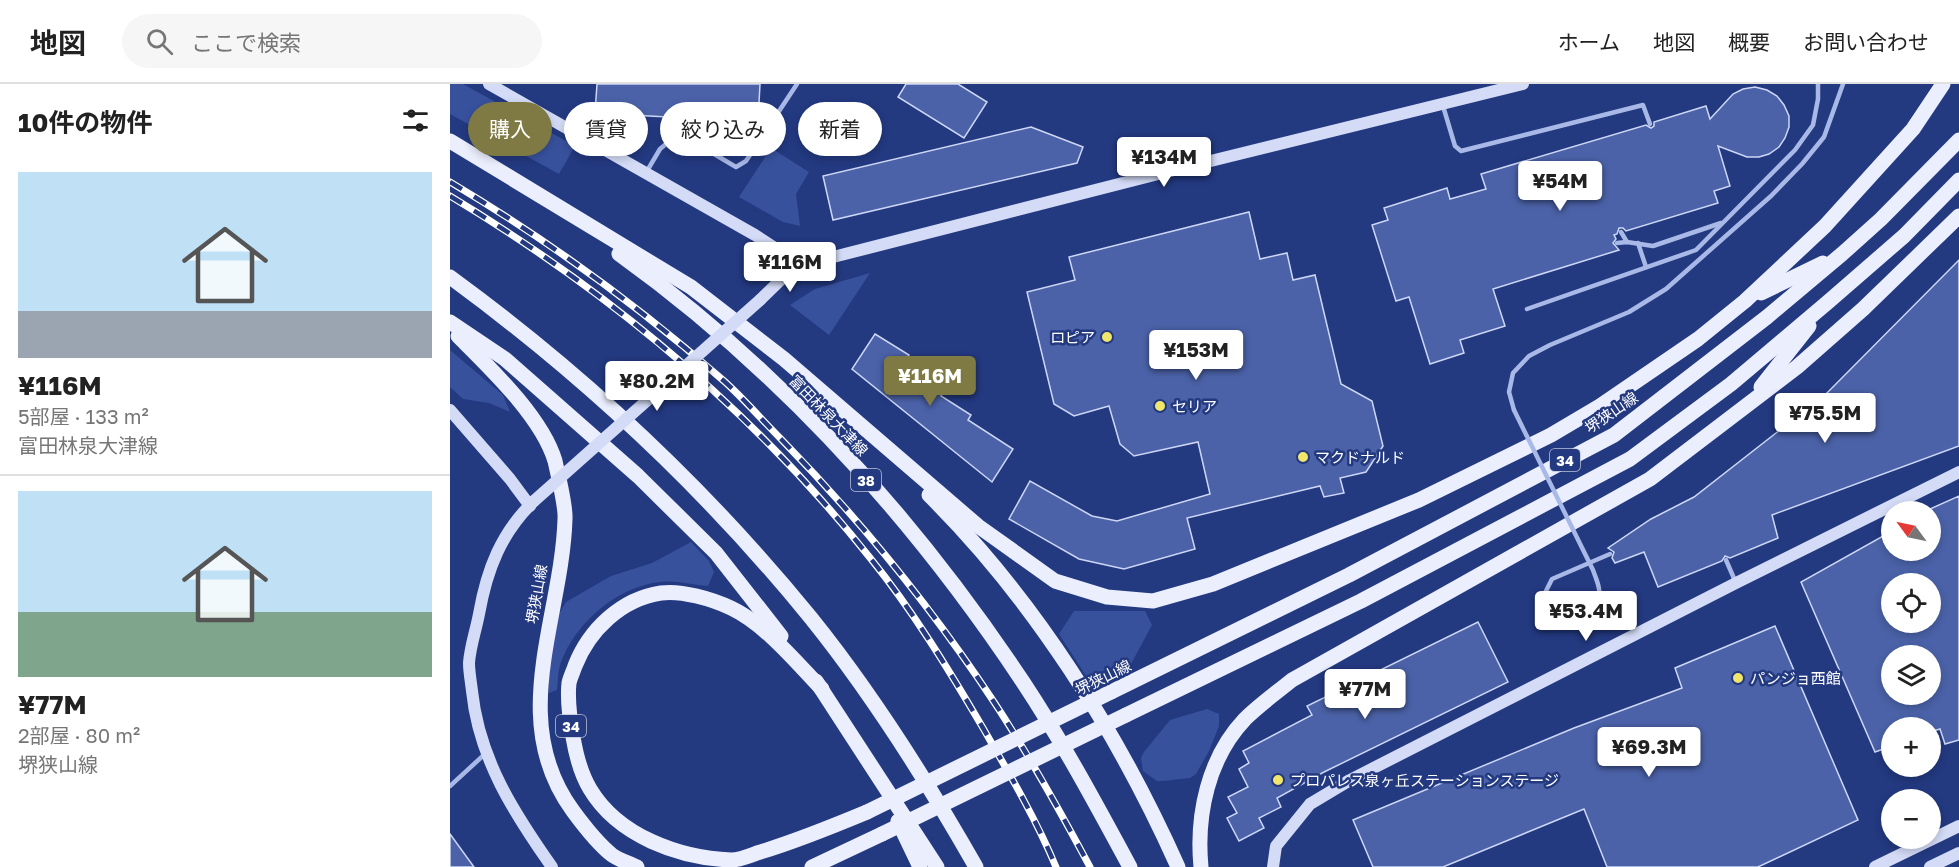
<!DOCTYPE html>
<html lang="ja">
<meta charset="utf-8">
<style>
body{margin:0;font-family:"Golos Text","Noto Sans JP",sans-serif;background:#f6f6f6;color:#222;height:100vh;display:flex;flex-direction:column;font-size:22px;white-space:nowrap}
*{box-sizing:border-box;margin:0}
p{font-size:20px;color:#767676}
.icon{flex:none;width:33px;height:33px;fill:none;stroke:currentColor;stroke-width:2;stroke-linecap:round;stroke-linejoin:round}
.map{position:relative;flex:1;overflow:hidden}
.drawer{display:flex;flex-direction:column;background:#fff;width:450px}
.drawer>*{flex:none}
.guide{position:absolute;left:18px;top:18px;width:570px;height:54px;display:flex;gap:12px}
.needle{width:39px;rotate:303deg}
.fabs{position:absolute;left:1431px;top:417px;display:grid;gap:12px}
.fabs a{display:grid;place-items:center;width:60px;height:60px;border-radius:50%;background:#fff;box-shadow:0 3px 9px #0003;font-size:30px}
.price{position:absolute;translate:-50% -51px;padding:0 14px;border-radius:6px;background:#fff;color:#222;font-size:20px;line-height:39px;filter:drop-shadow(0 2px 3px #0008)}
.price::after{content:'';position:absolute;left:50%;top:36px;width:18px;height:14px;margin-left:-9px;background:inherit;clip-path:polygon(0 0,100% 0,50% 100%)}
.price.active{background:#7f7a43;color:#fff}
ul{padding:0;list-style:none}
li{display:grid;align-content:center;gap:12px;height:318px;padding:0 18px}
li+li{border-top:2px solid #e0e0e0}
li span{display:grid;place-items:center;height:186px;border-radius:0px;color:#555}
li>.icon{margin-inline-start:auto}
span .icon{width:108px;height:108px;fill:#fffc;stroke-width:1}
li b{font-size:26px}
h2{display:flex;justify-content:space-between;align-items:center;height:72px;padding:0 18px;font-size:26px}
.chip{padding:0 21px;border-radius:27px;background:#fff;box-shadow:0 3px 9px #0003;font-size:21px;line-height:54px}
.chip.active{background:#7f7a43;color:#fff}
header{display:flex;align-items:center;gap:36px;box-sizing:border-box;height:84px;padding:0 30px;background:#fff;border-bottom:2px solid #e0e0e0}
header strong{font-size:28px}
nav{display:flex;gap:33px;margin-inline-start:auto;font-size:21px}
.search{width:420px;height:54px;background:#f6f6f6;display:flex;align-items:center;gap:15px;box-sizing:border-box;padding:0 21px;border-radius:33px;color:#767676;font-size:22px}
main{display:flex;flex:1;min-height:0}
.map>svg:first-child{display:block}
.green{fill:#38519d}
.building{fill:#4b62a8;stroke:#cdd7f5;stroke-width:1.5;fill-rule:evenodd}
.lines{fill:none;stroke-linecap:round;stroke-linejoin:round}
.lane{stroke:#a9b9e7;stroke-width:4.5}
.secondary{stroke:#d3dbf6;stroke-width:12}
.primary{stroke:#ebeefd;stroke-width:15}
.rail-casing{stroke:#fff;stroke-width:7}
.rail{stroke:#233980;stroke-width:4.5;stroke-dasharray:14;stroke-linecap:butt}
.lane-bridge{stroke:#a9b9e7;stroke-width:4.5}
.secondary-bridge{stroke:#d3dbf6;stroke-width:12}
.primary-bridge{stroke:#ebeefd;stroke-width:15}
.poi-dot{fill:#f1e66c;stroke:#233980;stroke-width:2}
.labels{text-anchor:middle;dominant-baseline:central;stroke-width:5;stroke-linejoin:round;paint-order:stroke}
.shield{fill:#233980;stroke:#bdc4d9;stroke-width:1.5}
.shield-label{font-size:14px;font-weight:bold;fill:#fff}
.poi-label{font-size:15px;fill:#fff;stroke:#233980;text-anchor:start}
.street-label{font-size:15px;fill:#fff;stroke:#233980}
</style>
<header>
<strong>地図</strong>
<div class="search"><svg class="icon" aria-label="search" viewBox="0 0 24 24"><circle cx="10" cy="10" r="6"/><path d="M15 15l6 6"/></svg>ここで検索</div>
<nav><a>ホーム</a><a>地図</a><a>概要</a><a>お問い合わせ</a></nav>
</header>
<main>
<section class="drawer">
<h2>10件の物件<svg class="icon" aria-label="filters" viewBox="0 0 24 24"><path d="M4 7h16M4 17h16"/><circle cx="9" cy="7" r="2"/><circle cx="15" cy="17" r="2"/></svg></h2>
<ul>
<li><span style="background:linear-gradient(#bfe0f5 75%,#9aa5b1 0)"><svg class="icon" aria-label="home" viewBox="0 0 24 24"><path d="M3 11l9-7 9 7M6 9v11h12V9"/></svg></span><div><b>¥116M</b><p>5部屋 · 133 m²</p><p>富田林泉大津線</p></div></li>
<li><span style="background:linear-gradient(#bfe0f5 65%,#7fa58c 0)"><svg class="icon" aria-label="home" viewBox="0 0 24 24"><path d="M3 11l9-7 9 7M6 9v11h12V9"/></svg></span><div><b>¥77M</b><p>2部屋 · 80 m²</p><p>堺狭山線</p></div></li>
</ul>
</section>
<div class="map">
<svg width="1509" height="783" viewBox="0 0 1509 783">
<rect width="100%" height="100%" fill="#233980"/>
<!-- green -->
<g class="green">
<path d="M0,0h13l112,62 -16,28 -109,-60z"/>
<path d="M321,64l38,24 -13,22 4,32 -17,-4 -44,-25z"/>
<path d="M420,189l-41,62 -39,-30 25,-16z"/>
<path d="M0,266l53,45 7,17 -21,-9 -26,-4 -13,-12z"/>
<path d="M241,458l18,19 5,11 -6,14c-15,-1 -32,-6 -47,-4 -43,4 -85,40 -100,80 -3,8 -3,19 -4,28l-8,3v-31l10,-48 7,-12 45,-26 41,-13z"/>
<path d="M624,527h71l7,14 -21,39 -41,18 -31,-48z"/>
<path d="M757,625l12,5v12l-10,25 -13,23 -6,4 -27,3h-6l-14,-10 -2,-13 3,-6 26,-32z"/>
</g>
<!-- building -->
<g class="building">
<path d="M147,0h163l-2,38 -163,-9z"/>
<path d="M456,0h52l29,18 -23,36 -66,-41z"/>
<path d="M1305,3l12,3 10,6 7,9 5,11v11l-4,11 -6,9 -10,7 -10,3h-12l-29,-11 12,40 -16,5 4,12 -92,28 -3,-3h-4l-2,6 -3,1 2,4 -3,4 6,7 -126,39 12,37 -45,14 4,13 -34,11 -21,-67 -13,4 -24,-76 16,-5 -4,-12 63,-20 3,11 36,-10 -5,-15 165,-49 5,3 3,-2v-4l52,-16 4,13 23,-25 10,-5z"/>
<path d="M581,43l52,20 -6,16 -244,57 -10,-44z"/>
<path d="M799,128l11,47 27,-6 6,27 22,-5 26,109 31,17 11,45 -17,26 -26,6 4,15 -20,4 -4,-11 -133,32 8,31 -71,20 -45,-10 -70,-40 21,-38 62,35 25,5 93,-27 -12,-52 -64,14 -14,-12 -11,-38 -35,10 -20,-12 -27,-112 48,-12 -6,-23z"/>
<path d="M1509,176v186l-187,69 6,23 -48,20 -5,-2 -3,5 -64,26 -14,-35 -29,11 -3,-5 2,-6 -6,-4 43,-29 43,-22 132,-103z"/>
<path d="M425,250l34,21 -5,8 41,26 -4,7 30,19 -3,5 45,29 -21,33 -140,-113z"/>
<path d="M1509,412v244l-14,4 -5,-15 -10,3v-4h-38v18l-17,6 -74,-170 91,-51v19h38v-41zM1442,500h38v38h-38zM1442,572h38v38h-38z"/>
<path d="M1028,538l30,60 -184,90 -47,26 4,9 -22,11 5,10 -25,13 -12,-23 10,-5 -9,-16 20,-10 -9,-18 10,-6 -6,-12 69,-36 -5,-9z"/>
<path d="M1325,542l83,194 -100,47h-151l-23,-58 -141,58h-70l-20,-47 221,-92 108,-40 -7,-20z"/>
<path d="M0,750l24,33h-24z"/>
</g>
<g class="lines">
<!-- lane -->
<g class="lane">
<path d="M993,22l12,40 6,5 182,-46 7,19"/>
<path d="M197,87l13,-22 12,-10 15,-1 49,29 10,-6 51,-77"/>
<path d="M1171,148l6,10"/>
<path d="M1167,159l10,-1 26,4 68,-23"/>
<path d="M1188,159l8,24"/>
<path d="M1077,225l169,-59 99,-100 18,-25 5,-26v-15"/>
<path d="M1064,326l-5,-18 4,-19 16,-17 21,-11 79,-33 37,-23 105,-93 31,-32 22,-27 19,-53"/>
<path d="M1276,476l10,23"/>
<path d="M0,702l36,-33"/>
</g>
<!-- secondary -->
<g class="secondary">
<path d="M39,0l266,151 43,28"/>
<path d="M310,216l38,-37 39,-7 329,-84 357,-88"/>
<path d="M0,326l60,69 20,27"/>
<path d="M84,417c-33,32 -47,68 -55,113 -3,16 -9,33 -10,49 0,9 2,19 3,28 7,68 42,122 80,176"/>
<path d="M823,783l3,-21 34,-42 40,-24 386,-197 223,-111"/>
<path d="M1425,783l84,-41"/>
<path d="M1480,783l29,-14"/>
</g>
<!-- primary -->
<g class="primary">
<path d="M0,57l241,146 93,72 194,167 77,55 52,16 46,4 60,-17 206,-84 132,-65 49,-29 98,-67 47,-38 80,-75 88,-97 30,-45"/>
<path d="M169,170c160,115 295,264 404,428 39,59 73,122 107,185"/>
<path d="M0,193c134,98 256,212 361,341 62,77 116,163 165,249"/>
<path d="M1311,209l62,-30"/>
<path d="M0,238l55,37 133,117 78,77 65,83"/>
<path d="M8,252c32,32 84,81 97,125 3,14 11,45 10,58 -3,99 -59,201 8,292 11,15 24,32 39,44 7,5 17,8 25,12"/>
<path d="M1311,303l48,-61"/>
<path d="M479,411c105,104 189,238 249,372"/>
<path d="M366,597l121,186"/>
<path d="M372,605c-26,-27 -57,-65 -91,-81 -19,-9 -50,-18 -70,-15 -40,6 -72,37 -86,73 -2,6 -5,12 -6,17 -2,18 1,37 4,54 3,18 8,37 17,52 28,47 89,69 141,71 8,0 18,-4 26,-7 37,-11 74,-26 110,-41"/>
<path d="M661,608l238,-117 265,-140 153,-118 75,-63 39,-35 78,-79"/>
<path d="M676,631l235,-114 269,-142 101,-75 97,-82 76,-66 55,-56"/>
<path d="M448,737l22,46"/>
<path d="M362,783l70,-33"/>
<path d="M751,783c-5,-52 7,-109 44,-148 14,-14 31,-26 47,-39l358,-201 147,-112 66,-58 96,-93"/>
</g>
<defs>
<g id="rail">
<path d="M0,98c96,57 190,125 274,199 20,18 38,39 57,58 79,81 151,169 213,263 35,53 66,109 96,165"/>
<path d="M0,112c160,96 305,217 421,363 42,52 78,111 112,169 26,45 53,91 73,139"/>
</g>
</defs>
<!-- rail casing -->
<use href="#rail" class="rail-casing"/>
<!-- rail -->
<use href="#rail" class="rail"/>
<!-- lane-bridge -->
<path class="lane-bridge" d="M1064,326l79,160c2,6 5,12 6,19 2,14 -8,36 -25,36 -9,1 -19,-7 -26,-12l-4,-18 8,-16 58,-25"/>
<!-- secondary-bridge -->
<path class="secondary-bridge" d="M84,417l226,-201"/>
<!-- primary-bridge -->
<g class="primary-bridge">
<path d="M417,728l244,-120"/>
<path d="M432,750l244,-119"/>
</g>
</g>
<!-- markers -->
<g class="poi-dot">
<circle cx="657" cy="253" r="6"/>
<circle cx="710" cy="322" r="6"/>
<circle cx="853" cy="373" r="6"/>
<circle cx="1288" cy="594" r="6"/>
<circle cx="828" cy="696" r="6"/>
</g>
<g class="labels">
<!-- shield labels -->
<g class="shield">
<rect x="1100" y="365" width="30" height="22" rx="4.5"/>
<rect x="401" y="385" width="30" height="22" rx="4.5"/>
<rect x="106" y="631" width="30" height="22" rx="4.5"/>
</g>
<g class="shield-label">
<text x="1115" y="376">34</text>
<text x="416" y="396">38</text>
<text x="121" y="642">34</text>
</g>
<!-- poi labels -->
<g class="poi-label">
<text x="645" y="253" text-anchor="end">ロピア</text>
<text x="722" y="322">セリア</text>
<text x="865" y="373">マクドナルド</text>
<text x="1300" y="594">パンジョ西館</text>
<text x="840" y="696">プロパレス泉ヶ丘ステーションステージ</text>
</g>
<!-- street labels -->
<g class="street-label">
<text transform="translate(1161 328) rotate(-34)">堺狭山線</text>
<text transform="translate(379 331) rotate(46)">富田林泉大津線</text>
<text transform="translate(86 510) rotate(-80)">堺狭山線</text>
<text transform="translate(653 593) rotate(-26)">堺狭山線</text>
</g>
</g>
</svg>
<div class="fabs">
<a><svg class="needle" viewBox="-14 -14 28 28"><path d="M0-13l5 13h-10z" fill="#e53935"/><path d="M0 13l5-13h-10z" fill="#767676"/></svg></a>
<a><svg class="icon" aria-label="locate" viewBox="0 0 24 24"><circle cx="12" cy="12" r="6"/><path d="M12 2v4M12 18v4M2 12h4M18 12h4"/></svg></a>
<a><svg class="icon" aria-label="layers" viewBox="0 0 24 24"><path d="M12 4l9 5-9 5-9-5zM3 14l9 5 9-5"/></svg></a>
<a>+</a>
<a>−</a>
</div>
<b class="price" style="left:714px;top:104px">¥134M</b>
<b class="price" style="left:1110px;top:128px">¥54M</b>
<b class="price" style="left:340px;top:209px">¥116M</b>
<b class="price" style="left:746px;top:297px">¥153M</b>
<b class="price active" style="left:480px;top:323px">¥116M</b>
<b class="price" style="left:207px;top:328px">¥80.2M</b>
<b class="price" style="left:1375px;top:360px">¥75.5M</b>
<b class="price" style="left:1136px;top:558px">¥53.4M</b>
<b class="price" style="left:915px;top:636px">¥77M</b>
<b class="price" style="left:1199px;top:694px">¥69.3M</b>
<div class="guide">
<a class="chip active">購入</a>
<a class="chip">賃貸</a>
<a class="chip">絞り込み</a>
<a class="chip">新着</a>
</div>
</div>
</main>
